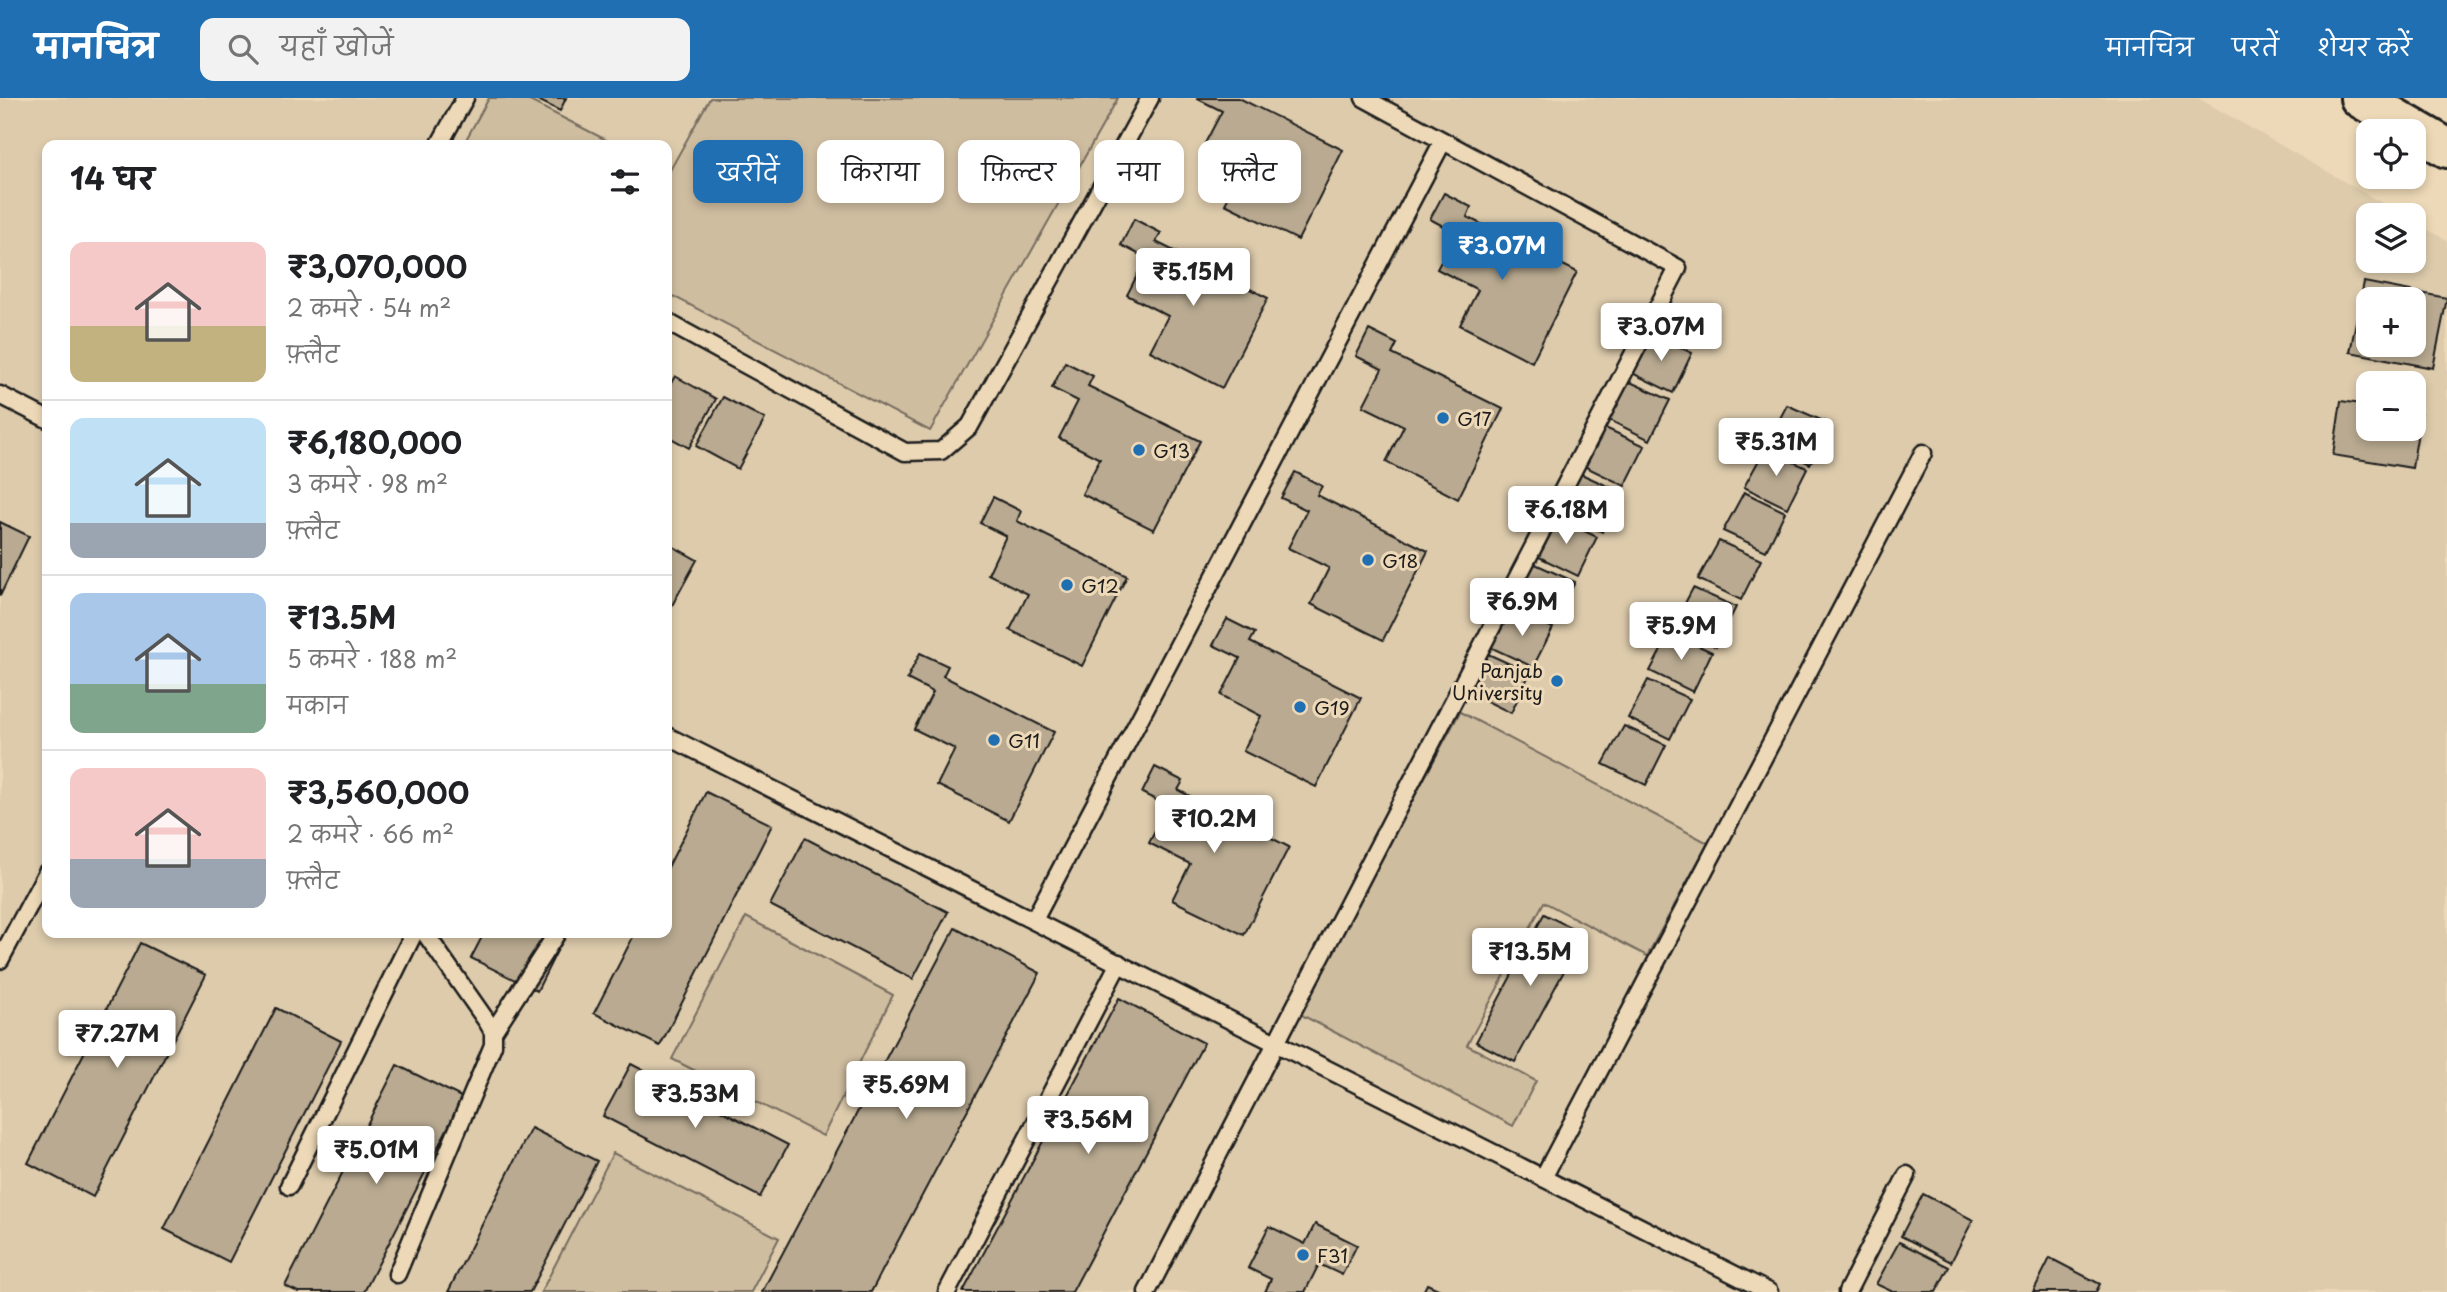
<!DOCTYPE html>
<html lang="hi">
<meta charset="utf-8">
<style>
body{margin:0;font-family:"Playpen Sans","Playpen Sans Deva",sans-serif;background:#f2f2f2;color:#202124;height:100vh;display:flex;flex-direction:column;font-size:26px;white-space:nowrap}
*{box-sizing:border-box;margin:0}
p{font-size:23px;color:#757577}
.icon{flex:none;width:38px;height:38px;fill:none;stroke:currentColor;stroke-width:2;stroke-linecap:round;stroke-linejoin:round}
.map{position:relative;flex:1;overflow:hidden}
.side{position:absolute;left:42px;top:42px;width:630px;height:798px;display:flex;flex-direction:column;background:#fff;border-radius:14px;box-shadow:0 4px 10px #0003}
.side>*{flex:none}
.hud{position:absolute;left:693px;top:42px;width:665px;height:63px;display:flex;gap:14px}
.controls{position:absolute;left:2356px;top:21px;display:grid;gap:14px}
.controls a{display:grid;place-items:center;width:70px;height:70px;border-radius:14px;background:#fff;box-shadow:0 4px 10px #0003;font-size:35px}
.price{position:absolute;translate:-50% -60px;padding:0 16px;border-radius:7px;background:#fff;color:#222;font-size:23px;line-height:46px;filter:drop-shadow(0 2px 4px #0008)}
.price::after{content:'';position:absolute;left:50%;top:42px;width:21px;height:16px;margin-left:-10px;background:inherit;clip-path:polygon(0 0,100% 0,50% 100%)}
.price.on{background:#1f6fb2;color:#fff}
ul{padding:0;list-style:none}
li{display:flex;align-items:center;gap:21px;height:175px;padding:0 28px}
li+li{border-top:2px solid #e0e0e0}
li span{display:grid;place-items:center;flex:none;width:196px;height:140px;border-radius:14px;color:#555}
li>.icon{margin-inline-start:auto}
span .icon{width:84px;height:84px;fill:#fffc;stroke-width:1}
li b{font-size:30px}
h2{display:flex;justify-content:space-between;align-items:center;height:84px;padding:0 28px;font-size:30px}
.tag{padding:0 24px;border-radius:14px;background:#fff;box-shadow:0 4px 10px #0003;font-size:24px;line-height:63px}
.tag.on{background:#1f6fb2;color:#fff}
header{display:flex;align-items:center;gap:42px;box-sizing:border-box;height:98px;padding:0 35px;background:#1f6fb2;color:#fff}
header strong{font-size:33px}
nav{display:flex;gap:38px;margin-inline-start:auto;font-size:24px}
.search{width:490px;height:63px;background:#f2f2f2;display:flex;align-items:center;gap:18px;box-sizing:border-box;padding:0 24px;border-radius:14px;color:#757577;font-size:26px}
.map>svg:first-child{display:block}
.built{fill:#ddcbac;fill-rule:evenodd}
.green{fill:#cfbda0;stroke:#766c5e;stroke-width:2}
.building{fill:#b9aa91;stroke:#1c1c1c;stroke-width:2;fill-rule:evenodd}
.lines{fill:none;stroke-linecap:round;stroke-linejoin:round}
.service-casing{stroke:#1c1c1c;stroke-width:21}
.tertiary-casing{stroke:#1c1c1c;stroke-width:44}
.service{stroke:#edd9b7;stroke-width:16}
.tertiary{stroke:#edd9b7;stroke-width:38}
.poi-dot{fill:#1f6fb2;stroke:#edd9b7;stroke-width:2.5}
.labels{text-anchor:middle;dominant-baseline:central;stroke-width:6;stroke-linejoin:round;paint-order:stroke}
.poi-label{font-size:19px;fill:#1c1c1c;stroke:#edd9b7;text-anchor:start}
</style>
<header>
<strong>मानचित्र</strong>
<div class="search"><svg class="icon" aria-label="search" viewBox="0 0 24 24"><circle cx="10" cy="10" r="6"/><path d="M15 15l6 6"/></svg>यहाँ खोजें</div>
<nav><a>मानचित्र</a><a>परतें</a><a>शेयर करें</a></nav>
</header>
<div class="map">
<svg width="2447" height="1194" viewBox="0 0 2447 1194">
<rect width="100%" height="100%" fill="#edd9b7"/>
<filter id="ink" filterUnits="userSpaceOnUse"><feTurbulence type="fractalNoise" baseFrequency=".0143" numOctaves="2"/><feDisplacementMap in="SourceGraphic" scale="14" xChannelSelector="R" yChannelSelector="G"/><feConvolveMatrix kernelMatrix="1 2 1 2 8 2 1 2 1" color-interpolation-filters="sRGB"/></filter>
<g filter="url(#ink)">
<!-- built -->
<path class="built" d="M0,0h2198l205,117h-35v46h45v-40l34,20v1051h-2447zM47,47h620v788h-620zM2368,201h45v46h-45zM2368,285h45v46h-45z"/>
<!-- green -->
<g class="green">
<path d="M489,0h35l92,47h-153z"/>
<path d="M710,0h408l-188,333 -263,-138v-122l2,1z"/>
<path d="M1460,614l248,131 -61,113 -103,-54 -77,143 69,36 -23,45 -215,-113z"/>
<path d="M746,819l147,78 -70,141 -151,-77z"/>
<path d="M613,1055l166,85 -28,54h-210z"/>
</g>
<!-- building -->
<g class="building">
<path d="M534,0h32l-6,13z"/>
<path d="M1196,0h43l104,52 -45,90 -73,-36 19,-36 -41,-21 19,-36z"/>
<path d="M1444,95l27,14 -4,10 110,55 -45,90 -72,-37 18,-35 -41,-21 19,-36 -26,-14z"/>
<path d="M1134,121l27,14 -5,9 112,56 -46,90 -72,-37 18,-35 -41,-21 19,-37 -25,-13z"/>
<path d="M2364,184l83,16 -14,70 -83,-16zM2368,201h45v46h-45z"/>
<path d="M1369,232l28,14 -5,10 111,55 -45,90 -72,-37 18,-36 -41,-20 19,-37 -26,-13z"/>
<path d="M1650,235l42,20 -19,40 -43,-21z"/>
<path d="M1065,264l28,14 -5,10 112,55 -46,89 -72,-36 18,-35 -41,-21 19,-37 -26,-13z"/>
<path d="M675,278l41,23 -27,49 -22,-12v-46z"/>
<path d="M1628,283l42,19 -20,40 -43,-21z"/>
<path d="M723,299l42,22 -27,50 -42,-23z"/>
<path d="M2341,303l27,4v24h45v-16l8,1 -9,54 -79,-13z"/>
<path d="M1787,307l43,19 -20,40 -43,-21z"/>
<path d="M1603,329l42,19 -20,40 -43,-21z"/>
<path d="M1765,351l42,19 -20,40 -43,-21z"/>
<path d="M1295,374l27,14 -5,9 111,56 -45,89 -72,-36 18,-36 -41,-20 19,-38 -26,-12z"/>
<path d="M1579,375l42,19 -19,40 -43,-21z"/>
<path d="M1744,394l41,20 -19,39 -43,-20z"/>
<path d="M993,399l28,14 -4,10 110,55 -45,90 -72,-36 18,-36 -40,-20 18,-38 -26,-13z"/>
<path d="M1555,419l42,20 -19,39 -43,-21z"/>
<path d="M0,424l29,14 -29,60z"/>
<path d="M1719,443l42,19 -20,40 -43,-21z"/>
<path d="M667,445l30,17 -27,49 -3,-2z"/>
<path d="M1533,465l42,19 -20,40 -43,-21z"/>
<path d="M1693,490l43,19 -20,40 -43,-21z"/>
<path d="M1510,510l43,20 -20,39 -43,-20z"/>
<path d="M1227,521l28,14 -5,9 111,56 -45,89 -73,-36 18,-35 -40,-21 19,-37 -27,-13z"/>
<path d="M1670,535l42,19 -19,40 -43,-21z"/>
<path d="M920,555l28,13 -5,10 111,56 -45,89 -72,-36 18,-36 -41,-20 19,-37 -26,-13z"/>
<path d="M1488,556l42,19 -19,40 -43,-21z"/>
<path d="M1648,582l42,19 -20,40 -42,-21z"/>
<path d="M1624,628l42,19 -20,40 -43,-21z"/>
<path d="M1155,669l28,14 -5,9 111,57 -45,88 -72,-35 18,-36 -41,-21 19,-37 -26,-13z"/>
<path d="M706,694l66,33 -112,221 -66,-33 41,-80h32v-64z"/>
<path d="M805,740l143,74 -35,67 -143,-74z"/>
<path d="M1544,816l40,20 -69,128 -39,-20z"/>
<path d="M955,830l85,45 -169,319h-109z"/>
<path d="M484,835h82l-29,58 -66,-33z"/>
<path d="M140,845l66,32 -113,222 -65,-34z"/>
<path d="M1119,900l85,45 -132,249h-109z"/>
<path d="M276,910l65,33 -112,221 -65,-33z"/>
<path d="M631,966l157,81 -28,52 -157,-81z"/>
<path d="M397,967l66,33 -99,194h-66l-13,-6z"/>
<path d="M531,1030l66,33 -67,131h-82z"/>
<path d="M1923,1096l50,26 -22,42 -50,-26z"/>
<path d="M1315,1126l42,21 -15,30 -23,-11 -14,28h-40l6,-13 -23,-11 21,-42 36,18z"/>
<path d="M1899,1144l50,25 -13,25h-43l-17,-8z"/>
<path d="M2050,1160l50,26 -4,8h-63z"/>
<path d="M1427,1186l18,8h-22z"/>
</g>
<g class="lines">
<defs>
<g id="service">
<path d="M439,47l26,-47"/>
<path d="M667,224l238,130 36,-1 29,-25 180,-328"/>
<path d="M0,297l47,24"/>
<path d="M667,638l1102,556"/>
<path d="M1034,822l409,-779"/>
<path d="M0,862l47,-88"/>
<path d="M493,934l64,-99"/>
<path d="M1543,1080l380,-725"/>
<path d="M289,1088l125,-253"/>
<path d="M397,1176l96,-229v-13l-5,-9 -63,-90"/>
<path d="M947,1194l172,-329"/>
<path d="M1147,1194l531,-1024 -314,-170"/>
<path d="M1847,1194l60,-117"/>
</g>
<path id="tertiary" d="M2360,0l87,50"/>
</defs>
<!-- service casing -->
<use href="#service" class="service-casing"/>
<!-- tertiary casing -->
<use href="#tertiary" class="tertiary-casing"/>
<!-- service -->
<use href="#service" class="service"/>
<!-- tertiary -->
<use href="#tertiary" class="tertiary"/>
</g>
</g>
<!-- markers -->
<g class="poi-dot">
<circle cx="1443" cy="320" r="7"/>
<circle cx="1139" cy="352" r="7"/>
<circle cx="1368" cy="462" r="7"/>
<circle cx="1067" cy="487" r="7"/>
<circle cx="1557" cy="583" r="7"/>
<circle cx="1300" cy="609" r="7"/>
<circle cx="994" cy="642" r="7"/>
<circle cx="1303" cy="1157" r="7"/>
</g>
<g class="labels">
<!-- poi labels -->
<g class="poi-label">
<text x="1457" y="320">G17</text>
<text x="1153" y="352">G13</text>
<text x="1382" y="462">G18</text>
<text x="1081" y="487">G12</text>
<text x="1543" y="572" text-anchor="end">Panjab<tspan x="1543" dy="22">University</tspan></text>
<text x="1314" y="609">G19</text>
<text x="1008" y="642">G11</text>
<text x="1317" y="1157">F31</text>
</g>
</g>
</svg>
<div class="controls">
<a><svg class="icon" aria-label="locate" viewBox="0 0 24 24"><circle cx="12" cy="12" r="6"/><path d="M12 2v4M12 18v4M2 12h4M18 12h4"/></svg></a>
<a><svg class="icon" aria-label="layers" viewBox="0 0 24 24"><path d="M12 4l9 5-9 5-9-5zM3 14l9 5 9-5"/></svg></a>
<a>+</a>
<a>−</a>
</div>
<b class="price on" style="left:1502px;top:184px">₹3.07M</b>
<b class="price" style="left:1193px;top:210px">₹5.15M</b>
<b class="price" style="left:1661px;top:265px">₹3.07M</b>
<b class="price" style="left:1776px;top:380px">₹5.31M</b>
<b class="price" style="left:1566px;top:448px">₹6.18M</b>
<b class="price" style="left:1522px;top:540px">₹6.9M</b>
<b class="price" style="left:1681px;top:564px">₹5.9M</b>
<b class="price" style="left:1214px;top:757px">₹10.2M</b>
<b class="price" style="left:1530px;top:890px">₹13.5M</b>
<b class="price" style="left:117px;top:972px">₹7.27M</b>
<b class="price" style="left:906px;top:1023px">₹5.69M</b>
<b class="price" style="left:695px;top:1032px">₹3.53M</b>
<b class="price" style="left:1088px;top:1058px">₹3.56M</b>
<b class="price" style="left:376px;top:1088px">₹5.01M</b>
<div class="hud">
<a class="tag on">खरीदें</a>
<a class="tag">किराया</a>
<a class="tag">फ़िल्टर</a>
<a class="tag">नया</a>
<a class="tag">फ़्लैट</a>
</div>
<section class="side">
<h2>14 घर<svg class="icon" aria-label="filters" viewBox="0 0 24 24"><path d="M4 7h16M4 17h16"/><circle cx="9" cy="7" r="2"/><circle cx="15" cy="17" r="2"/></svg></h2>
<ul>
<li><span style="background:linear-gradient(#f6c9c9 60%,#c2b280 0)"><svg class="icon" aria-label="home" viewBox="0 0 24 24"><path d="M3 11l9-7 9 7M6 9v11h12V9"/></svg></span><div><b>₹3,070,000</b><p>2 कमरे · 54 m²</p><p>फ़्लैट</p></div></li>
<li><span style="background:linear-gradient(#bfe0f5 75%,#9aa5b1 0)"><svg class="icon" aria-label="home" viewBox="0 0 24 24"><path d="M3 11l9-7 9 7M6 9v11h12V9"/></svg></span><div><b>₹6,180,000</b><p>3 कमरे · 98 m²</p><p>फ़्लैट</p></div></li>
<li><span style="background:linear-gradient(#a9c7e8 65%,#7fa58c 0)"><svg class="icon" aria-label="home" viewBox="0 0 24 24"><path d="M3 11l9-7 9 7M6 9v11h12V9"/></svg></span><div><b>₹13.5M</b><p>5 कमरे · 188 m²</p><p>मकान</p></div></li>
<li><span style="background:linear-gradient(#f6c9c9 65%,#9aa5b1 0)"><svg class="icon" aria-label="home" viewBox="0 0 24 24"><path d="M3 11l9-7 9 7M6 9v11h12V9"/></svg></span><div><b>₹3,560,000</b><p>2 कमरे · 66 m²</p><p>फ़्लैट</p></div></li>
</ul>
</section>
</div>
